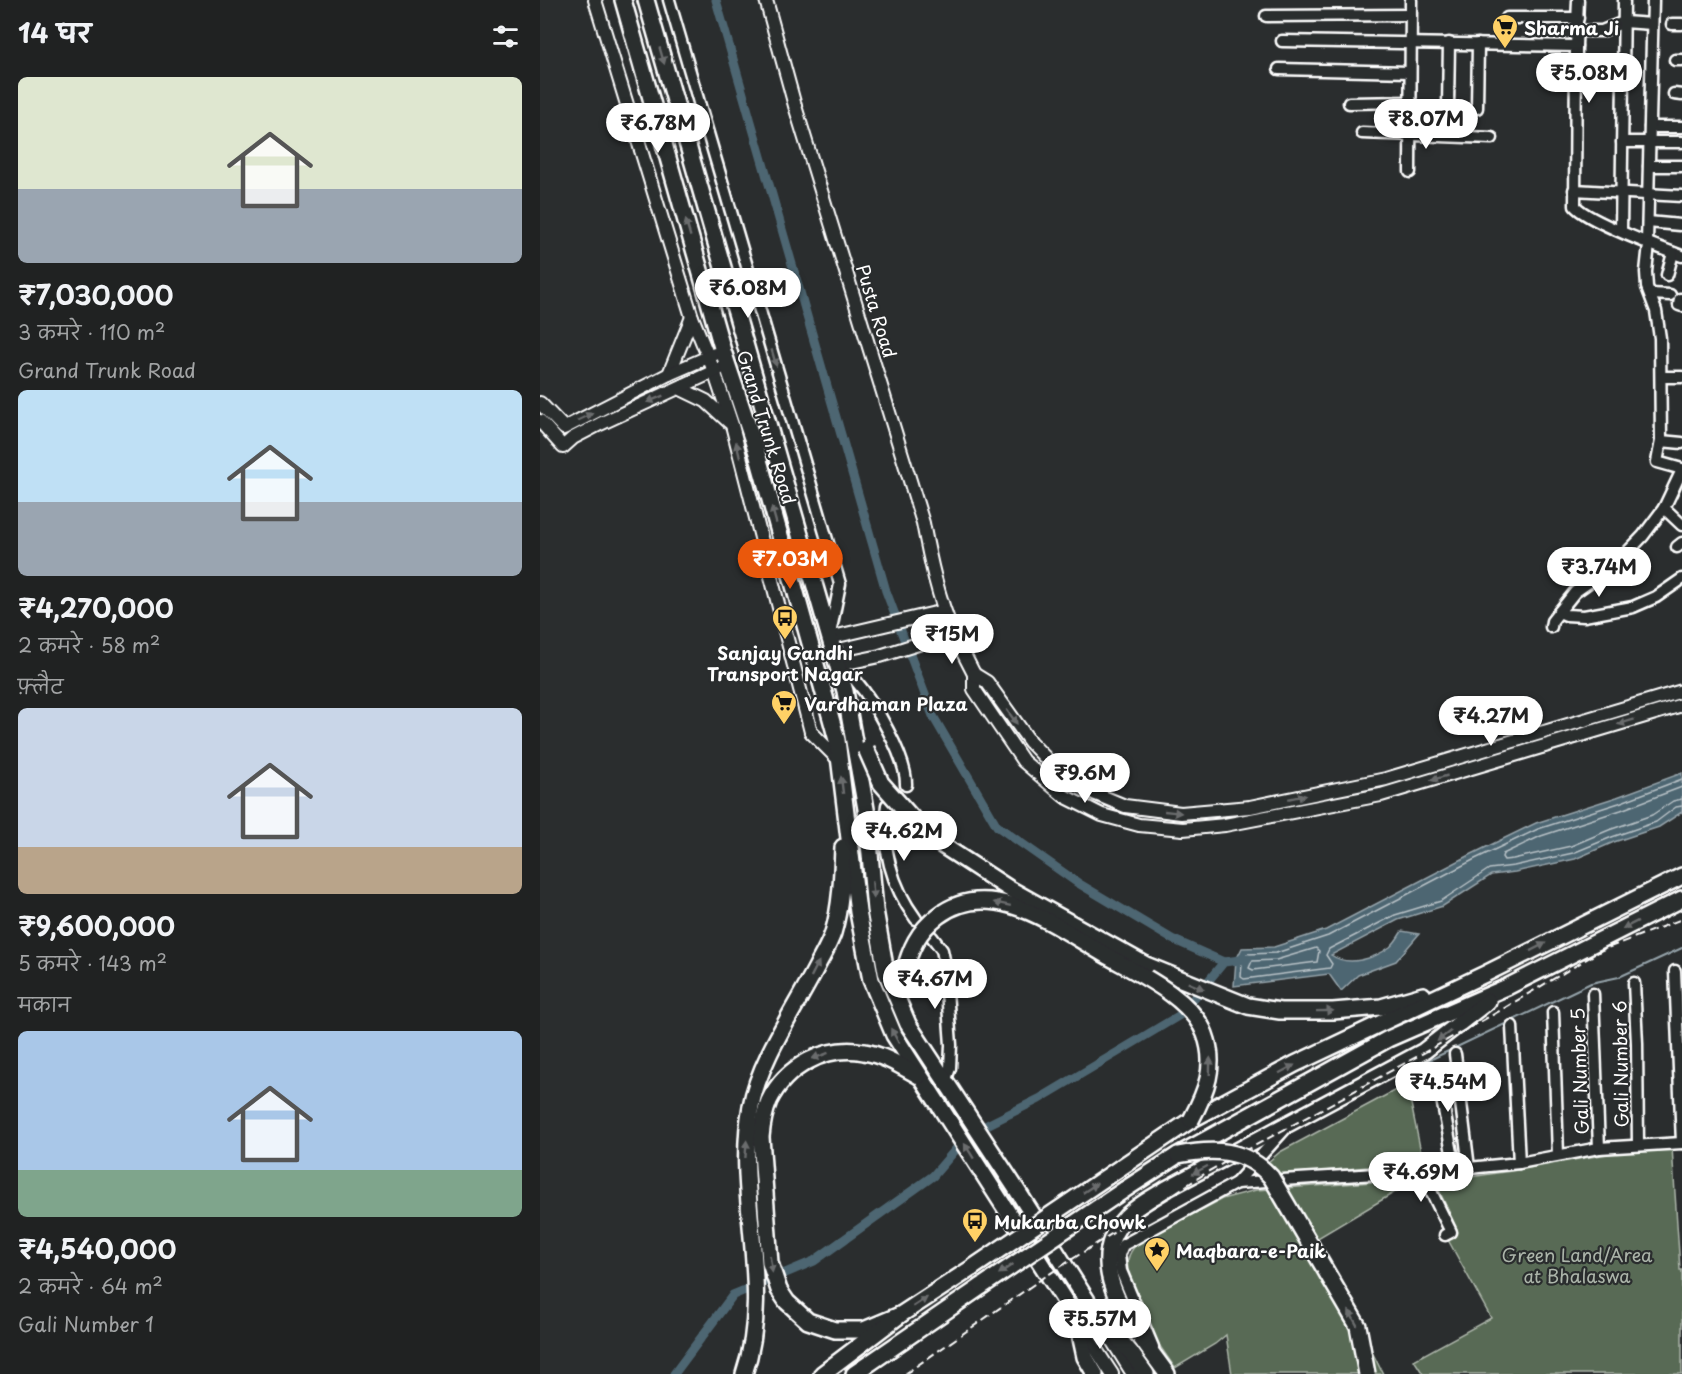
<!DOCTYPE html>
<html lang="hi">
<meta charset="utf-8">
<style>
body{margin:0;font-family:"Playpen Sans","Playpen Sans Deva",sans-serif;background:#2d2f2f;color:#f1f3f6;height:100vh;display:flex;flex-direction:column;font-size:22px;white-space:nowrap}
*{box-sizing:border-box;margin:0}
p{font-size:20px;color:#a2a4a5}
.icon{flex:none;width:33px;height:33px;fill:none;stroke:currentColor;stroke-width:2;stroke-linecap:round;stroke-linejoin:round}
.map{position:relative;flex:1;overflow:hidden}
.panel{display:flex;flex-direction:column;background:#202222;width:540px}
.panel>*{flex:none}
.price{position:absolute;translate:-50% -51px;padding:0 14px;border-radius:21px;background:#fff;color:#222;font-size:20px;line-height:39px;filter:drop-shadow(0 2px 3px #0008)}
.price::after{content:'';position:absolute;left:50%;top:36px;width:18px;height:14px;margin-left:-9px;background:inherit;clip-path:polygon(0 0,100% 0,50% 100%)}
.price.selected{background:#ea580c;color:#fff}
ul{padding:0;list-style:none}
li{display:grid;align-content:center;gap:12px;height:318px;padding:0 18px}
li span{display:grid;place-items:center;height:186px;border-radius:9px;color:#555}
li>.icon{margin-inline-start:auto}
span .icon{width:108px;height:108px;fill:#fffc;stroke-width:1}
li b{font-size:26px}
h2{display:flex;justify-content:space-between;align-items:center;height:72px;padding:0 18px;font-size:26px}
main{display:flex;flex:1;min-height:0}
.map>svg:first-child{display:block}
.green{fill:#596b55;stroke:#acb5aa;stroke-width:1.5}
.water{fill:#4e6672;stroke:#95a3aa;stroke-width:1.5}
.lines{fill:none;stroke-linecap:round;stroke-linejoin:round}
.shore{stroke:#b8c2c7;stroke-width:1.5}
.stream{stroke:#95a3aa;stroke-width:2}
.canal{stroke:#4e6672;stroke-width:9}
.minor-casing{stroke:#fff;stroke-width:15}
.major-casing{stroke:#fff;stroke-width:16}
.highway-casing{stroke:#fff;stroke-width:20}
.minor{stroke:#2a2d2e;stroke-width:10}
.major{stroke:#2a2d2e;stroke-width:12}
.highway{stroke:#2a2d2e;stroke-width:15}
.rail{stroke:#fff;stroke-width:2;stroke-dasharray:9 4.5;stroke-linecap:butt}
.highway-bridge-casing{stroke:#fff;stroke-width:20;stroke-linecap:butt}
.highway-bridge{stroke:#2a2d2e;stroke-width:15}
.oneway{fill:#6a6c6d}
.labels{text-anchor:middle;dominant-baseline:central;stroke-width:4.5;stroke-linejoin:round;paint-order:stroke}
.poi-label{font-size:18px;font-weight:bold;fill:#fff;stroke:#2a2d2e;text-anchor:start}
.street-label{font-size:18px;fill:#fff;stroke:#2a2d2e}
.park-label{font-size:18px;fill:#acb5aa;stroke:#2a2d2e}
</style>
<main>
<section class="panel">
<h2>14 घर<svg class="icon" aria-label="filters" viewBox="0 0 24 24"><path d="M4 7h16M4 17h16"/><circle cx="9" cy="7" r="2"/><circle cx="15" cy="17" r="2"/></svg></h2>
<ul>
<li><span style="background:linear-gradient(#dfe7d0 60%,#9aa5b1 0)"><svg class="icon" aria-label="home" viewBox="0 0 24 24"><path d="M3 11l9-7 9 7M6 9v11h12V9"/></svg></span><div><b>₹7,030,000</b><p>3 कमरे · 110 m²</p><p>Grand Trunk Road</p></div></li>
<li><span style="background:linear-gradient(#bfe0f5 60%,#9aa5b1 0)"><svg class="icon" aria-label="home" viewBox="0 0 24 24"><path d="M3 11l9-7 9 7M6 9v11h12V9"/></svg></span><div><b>₹4,270,000</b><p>2 कमरे · 58 m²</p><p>फ़्लैट</p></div></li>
<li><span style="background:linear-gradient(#c9d6e8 75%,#b9a48a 0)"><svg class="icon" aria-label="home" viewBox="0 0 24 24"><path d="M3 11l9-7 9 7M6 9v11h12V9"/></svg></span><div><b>₹9,600,000</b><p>5 कमरे · 143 m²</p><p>मकान</p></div></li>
<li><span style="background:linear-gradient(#a9c7e8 75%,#7fa58c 0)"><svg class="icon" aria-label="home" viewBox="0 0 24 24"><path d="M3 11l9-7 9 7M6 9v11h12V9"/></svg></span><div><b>₹4,540,000</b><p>2 कमरे · 64 m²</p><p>Gali Number 1</p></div></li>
</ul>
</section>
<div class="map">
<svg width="1142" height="1374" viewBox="0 0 1142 1374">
<rect width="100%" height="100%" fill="#2a2d2e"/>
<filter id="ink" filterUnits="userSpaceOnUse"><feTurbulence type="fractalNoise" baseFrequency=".0167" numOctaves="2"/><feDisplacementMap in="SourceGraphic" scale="12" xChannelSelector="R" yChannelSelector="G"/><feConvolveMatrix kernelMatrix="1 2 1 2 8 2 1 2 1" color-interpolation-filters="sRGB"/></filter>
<g filter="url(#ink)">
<!-- green -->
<g class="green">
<path d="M867,1084l16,78 -143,13 -12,-13 12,-10z"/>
<path d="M1132,1147l8,123h2v104h-259l-9,-14 77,-42 -44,-80 10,-9 -20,-43c30,-11 61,-12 92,-18 47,-8 94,-19 143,-21z"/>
<path d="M877,1179l-101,60 67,135h-151l-6,-39 -11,9 -40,24 -18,-26 -28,-66c-3,-13 -2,-22 8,-32l85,-45 34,-9z"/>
</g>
<!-- water -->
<path class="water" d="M1142,773v39l-23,15 -45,15 -39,17 -60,13 -24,3 -48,31 -45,14 -67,35c17,12 43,4 59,-8 5,-4 9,-11 12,-16l17,3 -23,27 -38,14 -17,16 -12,-17 -95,12 2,-26 6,-12 32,-1 52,-17 146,-76 64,-31 81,-26z"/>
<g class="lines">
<!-- shore -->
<g class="shore">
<path d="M1142,779l-63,24 -81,26 -63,30 -147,77 -52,17 -29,1 -5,8 -1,15 3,2 86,-11 2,-4 -6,-9 3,-6 66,-34 46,-14 48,-32 25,-3 59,-13 39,-16 44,-15 20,-15 6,-1"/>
<path d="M1142,787l-61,23 -80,26 -38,18 -1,3 2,3 9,-1 58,-13 38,-16 43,-15 21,-14 9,-2"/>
<path d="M776,948l3,3 -2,11 -64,8 -4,-2 3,-7 24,-1z"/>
</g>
<!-- stream -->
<path class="stream" d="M875,1067l176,-84 28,-6 63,-29"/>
<!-- canal -->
<g class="canal">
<path d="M176,0l170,591 47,125 64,110 81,57 94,56 52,23"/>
<path d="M134,1374l59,-79 81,-34 119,-85 36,-42 70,-35 141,-84 44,-53 24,-3"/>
</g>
<defs>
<g id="minor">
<path d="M129,0l171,584 -10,50"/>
<path d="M1038,0l-2,46 -1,160c13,15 85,42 107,50"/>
<path d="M726,16l144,-1"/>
<path d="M967,18h71"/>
<path d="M1132,24h10"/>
<path d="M1037,31h25l22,-9 28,2"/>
<path d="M742,41l294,5"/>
<path d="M1135,60h7"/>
<path d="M739,69l131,3"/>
<path d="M1134,94l8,1"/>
<path d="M809,103l61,-1"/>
<path d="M908,107l1,-64"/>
<path d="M937,108l1,-64"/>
<path d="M1110,127h32"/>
<path d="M822,133l130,5"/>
<path d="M1082,142h60"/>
<path d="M1109,166h33"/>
<path d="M870,172l1,-172"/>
<path d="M1034,190l108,6"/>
<path d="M1108,222l32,3"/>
<path d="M1081,231l3,-231"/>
<path d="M1107,243l6,-243"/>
<path d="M1109,244l-3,28 1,15 9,24 4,27 1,103 -4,21 25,7"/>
<path d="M1127,275l6,-22"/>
<path d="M1111,294l19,1"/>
<path d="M1140,299l-1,6 3,1"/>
<path d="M1121,377h21"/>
<path d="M1121,441l21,2"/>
<path d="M1124,508l18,17"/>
<path d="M1137,547l5,-4"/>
<path d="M1019,612l16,-20 44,-31 24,-25 21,-28 18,-38"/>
<path d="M1011,627l1,-6 7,-9 7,3 18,1 49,-9 23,-10 26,-18"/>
<path d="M298,666c6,5 14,9 18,15 18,21 51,77 50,104"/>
<path d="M347,805c-7,40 5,82 29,114"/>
<path d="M392,937l10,13 3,14 6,81 -1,23 -5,14"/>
<path d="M1135,971l7,172"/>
<path d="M1094,983l3,60 1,102"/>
<path d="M1053,994l6,154"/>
<path d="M1013,1012l5,143"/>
<path d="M972,1026l7,137"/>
<path d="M915,1054l14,114"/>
<path d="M899,1083l16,86"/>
<path d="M881,1171l30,61 -6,3"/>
<path d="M696,1183l233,-15 50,-5 80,-15 83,-5"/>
<path d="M613,1347l-32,-76 -2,-16 4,-10 113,-62 49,-54"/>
</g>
<g id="major">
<path d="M55,0l97,317 22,54 18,54 79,307 28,28"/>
<path d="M226,0l29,106 128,417c7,37 15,74 30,110"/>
<path d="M129,374l23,-57"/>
<path d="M139,388l27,13 23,21"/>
<path d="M0,403l24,25 105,-54 46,-20"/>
<path d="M0,421l23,26 10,-9 27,-14 119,-55"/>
<path d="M289,638l115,-27"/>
<path d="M297,665l43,-9 73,-23 21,41v15l49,72 41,35 38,19 37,10 44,4 42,-4 156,-30 301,-90"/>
<path d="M434,674l13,8 43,60 28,29 38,23 29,12 56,7 69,-6 136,-28 296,-88"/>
<path d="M540,1325l32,49"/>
<path d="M568,1334l25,40"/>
</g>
<g id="highway">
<path d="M83,0l100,351 34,102 80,287 21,172 13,68 23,55 183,285 8,37 10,17"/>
<path d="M106,0l199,691 21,118 9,101 11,62 22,52 107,163 78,123 38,43 15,21"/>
<path d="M606,965l102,41 32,5h53l48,-4 42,-12"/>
<path d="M571,1174l80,-54 104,-56 190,-90 197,-98"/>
<path d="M584,1190l54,-35 210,-116 119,-52 175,-88"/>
<path d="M360,1315l-36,15h-29l-27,-9 -21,-19 -8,-12 -9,-27 -9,-126c1,-12 3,-24 8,-36 17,-35 57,-56 95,-49 20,3 37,14 55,24"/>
<path d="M204,1374c30,-87 -10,-179 7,-268 8,-45 44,-97 66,-140 5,-10 12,-21 16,-33 8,-27 9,-57 10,-86"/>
<path d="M282,1374l78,-59 72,-47"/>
<path d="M314,1374l128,-88"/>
<path d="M627,1374c-30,-43 -89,-106 -41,-157 11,-12 28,-20 42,-29l256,-137 64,-50"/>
</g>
</defs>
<!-- minor casing -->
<use href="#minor" class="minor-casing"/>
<!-- major casing -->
<use href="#major" class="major-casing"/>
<!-- highway casing -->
<use href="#highway" class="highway-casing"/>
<!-- minor -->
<use href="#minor" class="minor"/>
<!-- major -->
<use href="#major" class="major"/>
<!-- highway -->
<use href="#highway" class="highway"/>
<!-- rail -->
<path class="rail" d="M365,1374l135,-94 169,-109 287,-158 106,-63 80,-31"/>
<defs>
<g id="highway-bridge">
<path d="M326,749l15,34 47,53 80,52 138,77"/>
<path d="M364,973c6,-24 14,-42 34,-57 53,-41 119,11 166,38 33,19 87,43 101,80 12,32 1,58 -14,86"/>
<path d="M638,1155c35,-7 67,-7 93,22l87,149 9,48"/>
<path d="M432,1268l139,-94"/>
<path d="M442,1286l142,-96"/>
</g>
</defs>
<!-- highway-bridge casing -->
<use href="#highway-bridge" class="highway-bridge-casing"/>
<!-- highway-bridge -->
<use href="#highway-bridge" class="highway-bridge"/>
</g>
<!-- one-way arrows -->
<defs><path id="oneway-solid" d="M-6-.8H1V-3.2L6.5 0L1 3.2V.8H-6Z" transform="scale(1.5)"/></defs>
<g class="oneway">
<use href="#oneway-solid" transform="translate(122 56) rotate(74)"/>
<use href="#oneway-solid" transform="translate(148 228) rotate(-106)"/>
<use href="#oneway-solid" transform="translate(234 358) rotate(74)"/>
<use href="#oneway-solid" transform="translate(115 399) rotate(158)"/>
<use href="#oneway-solid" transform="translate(45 417) rotate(-26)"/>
<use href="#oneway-solid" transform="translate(198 450) rotate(-104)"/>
<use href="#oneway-solid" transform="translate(234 515) rotate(-106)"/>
<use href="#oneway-solid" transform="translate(472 717) rotate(54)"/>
<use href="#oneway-solid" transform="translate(1086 722) rotate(163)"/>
<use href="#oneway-solid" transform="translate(899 778) rotate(164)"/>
<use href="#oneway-solid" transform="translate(302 785) rotate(-97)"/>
<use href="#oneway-solid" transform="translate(757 797) rotate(-12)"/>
<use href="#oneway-solid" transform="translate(633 812) rotate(6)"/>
<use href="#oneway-solid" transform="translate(333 890) rotate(85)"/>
<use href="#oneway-solid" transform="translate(462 904) rotate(-168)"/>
<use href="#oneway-solid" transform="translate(1090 925) rotate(153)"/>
<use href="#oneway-solid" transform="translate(998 947) rotate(-27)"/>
<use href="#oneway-solid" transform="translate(275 969) rotate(-63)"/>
<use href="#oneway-solid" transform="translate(656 986) rotate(23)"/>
<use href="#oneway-solid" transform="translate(785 1011) rotate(-1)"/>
<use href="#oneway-solid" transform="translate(355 1036) rotate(-119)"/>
<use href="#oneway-solid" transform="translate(904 1036) rotate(142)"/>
<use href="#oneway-solid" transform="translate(280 1056) rotate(160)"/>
<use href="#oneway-solid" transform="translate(670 1066) rotate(-88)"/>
<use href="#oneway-solid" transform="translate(747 1069) rotate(-28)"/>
<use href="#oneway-solid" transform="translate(206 1149) rotate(-86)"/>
<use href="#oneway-solid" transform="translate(429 1151) rotate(-122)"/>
<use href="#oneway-solid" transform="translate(660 1170) rotate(152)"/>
<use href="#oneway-solid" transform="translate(550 1188) rotate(-34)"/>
<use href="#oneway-solid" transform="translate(231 1264) rotate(81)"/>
<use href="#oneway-solid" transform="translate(466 1269) rotate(146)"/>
<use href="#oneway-solid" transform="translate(380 1302) rotate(-33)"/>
<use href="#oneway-solid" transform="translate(813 1318) rotate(-119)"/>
</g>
</g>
<!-- icons -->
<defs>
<symbol id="supermarket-pin" viewBox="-11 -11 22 30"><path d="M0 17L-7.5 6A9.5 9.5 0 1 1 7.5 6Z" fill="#ffd166" stroke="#2a2d2e"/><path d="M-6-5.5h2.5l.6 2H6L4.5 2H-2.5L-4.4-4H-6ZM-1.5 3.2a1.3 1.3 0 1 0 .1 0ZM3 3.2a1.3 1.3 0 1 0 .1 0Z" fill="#111"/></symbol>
<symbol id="bus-pin" viewBox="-11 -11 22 30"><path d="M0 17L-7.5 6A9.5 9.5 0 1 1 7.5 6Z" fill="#ffd166" stroke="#2a2d2e"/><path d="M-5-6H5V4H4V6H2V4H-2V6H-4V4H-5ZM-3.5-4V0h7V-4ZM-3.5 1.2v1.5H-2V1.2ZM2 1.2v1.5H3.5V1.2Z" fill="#111"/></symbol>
<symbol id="sight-pin" viewBox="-11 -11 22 30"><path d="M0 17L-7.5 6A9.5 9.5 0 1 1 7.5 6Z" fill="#ffd166" stroke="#2a2d2e"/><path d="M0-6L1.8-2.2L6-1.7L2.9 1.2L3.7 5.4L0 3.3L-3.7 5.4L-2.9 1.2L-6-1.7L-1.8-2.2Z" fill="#111"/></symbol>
</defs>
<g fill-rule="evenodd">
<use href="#supermarket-pin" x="950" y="12" width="30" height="40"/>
<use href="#bus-pin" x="230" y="603" width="30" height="40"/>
<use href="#supermarket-pin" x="229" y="688" width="30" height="40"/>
<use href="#bus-pin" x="420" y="1206" width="30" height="40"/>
<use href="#sight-pin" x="602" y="1235" width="30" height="40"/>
</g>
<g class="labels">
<!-- poi labels -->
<g class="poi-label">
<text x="984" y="27">Sharma Ji</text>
<text x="245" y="652" text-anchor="middle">Sanjay Gandhi<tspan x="245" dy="21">Transport Nagar</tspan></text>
<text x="264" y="703">Vardhaman Plaza</text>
<text x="454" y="1221">Mukarba Chowk</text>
<text x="636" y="1250">Maqbara-e-Paik</text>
</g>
<!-- street labels -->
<g class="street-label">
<text transform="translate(337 311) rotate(73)">Pusta Road</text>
<text transform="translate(227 427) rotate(73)">Grand Trunk Road</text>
<text transform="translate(1080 1064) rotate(-91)">Gali Number 6</text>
<text transform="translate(1039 1071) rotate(-92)">Gali Number 5</text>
</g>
<!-- park labels -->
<g class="park-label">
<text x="1037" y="1254">Green Land/Area<tspan x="1037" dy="21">at Bhalaswa</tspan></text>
</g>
</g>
</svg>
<b class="price" style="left:1049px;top:104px">₹5.08M</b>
<b class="price" style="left:886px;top:150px">₹8.07M</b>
<b class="price" style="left:118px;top:154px">₹6.78M</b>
<b class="price" style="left:208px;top:319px">₹6.08M</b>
<b class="price selected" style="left:250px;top:590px">₹7.03M</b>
<b class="price" style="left:1059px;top:598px">₹3.74M</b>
<b class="price" style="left:412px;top:665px">₹15M</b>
<b class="price" style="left:951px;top:747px">₹4.27M</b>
<b class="price" style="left:545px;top:804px">₹9.6M</b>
<b class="price" style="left:364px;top:862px">₹4.62M</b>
<b class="price" style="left:395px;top:1010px">₹4.67M</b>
<b class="price" style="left:908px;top:1113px">₹4.54M</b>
<b class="price" style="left:881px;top:1203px">₹4.69M</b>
<b class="price" style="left:560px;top:1350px">₹5.57M</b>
</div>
</main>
